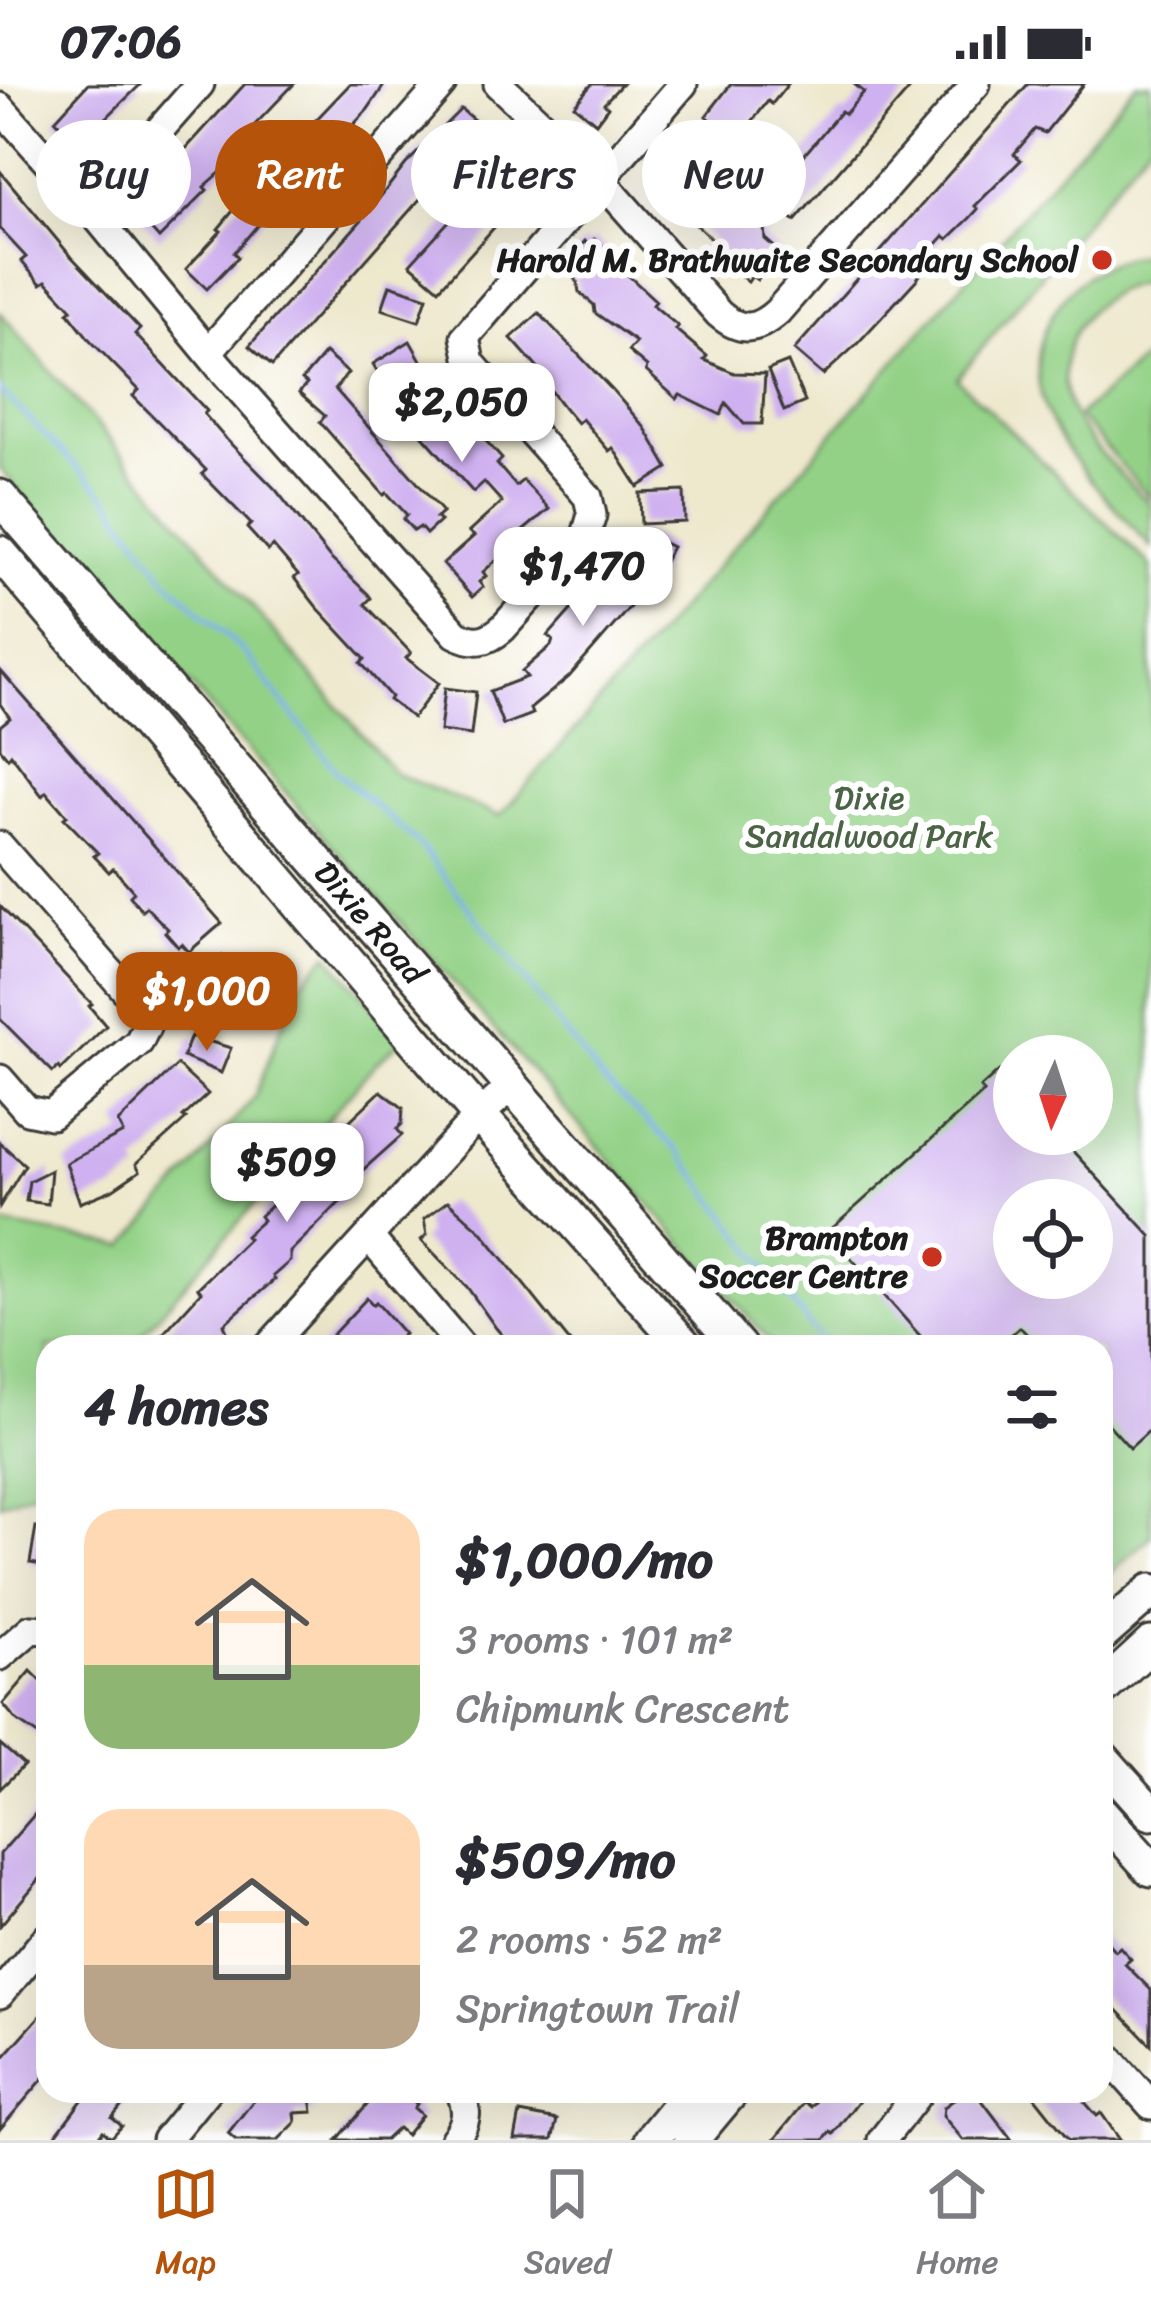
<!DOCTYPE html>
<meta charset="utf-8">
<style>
body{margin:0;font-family:Sriracha,sans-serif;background:#f2f2f3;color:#2b2b33;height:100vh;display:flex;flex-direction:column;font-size:45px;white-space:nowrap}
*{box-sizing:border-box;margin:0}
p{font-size:39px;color:#7c7c81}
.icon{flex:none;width:66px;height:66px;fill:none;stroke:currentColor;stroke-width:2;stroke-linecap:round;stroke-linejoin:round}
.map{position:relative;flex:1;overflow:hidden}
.sheet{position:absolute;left:36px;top:1251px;width:1077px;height:768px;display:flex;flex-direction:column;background:#fff;border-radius:36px;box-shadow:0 12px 48px #0002}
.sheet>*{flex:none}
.banner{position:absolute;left:36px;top:36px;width:1080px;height:108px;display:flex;gap:24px}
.needle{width:78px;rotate:183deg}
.controls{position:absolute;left:993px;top:951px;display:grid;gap:24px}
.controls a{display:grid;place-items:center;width:120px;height:120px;border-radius:50%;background:#fff;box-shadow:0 12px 48px #0002;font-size:60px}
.price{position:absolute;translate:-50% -102px;padding:0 27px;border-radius:24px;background:#fff;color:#222;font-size:39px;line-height:78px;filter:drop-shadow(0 3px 6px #0008)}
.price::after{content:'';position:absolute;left:50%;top:72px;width:36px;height:27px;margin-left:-18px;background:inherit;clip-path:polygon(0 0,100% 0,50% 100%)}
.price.selected{background:#b45309;color:#fff}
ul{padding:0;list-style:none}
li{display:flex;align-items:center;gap:36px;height:300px;padding:0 48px}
li span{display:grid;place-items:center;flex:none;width:336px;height:240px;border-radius:36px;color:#555}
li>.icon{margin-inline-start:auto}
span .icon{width:144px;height:144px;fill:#fffc;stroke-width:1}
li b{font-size:51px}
h2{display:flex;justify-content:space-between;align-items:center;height:144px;padding:0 48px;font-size:51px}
.pill{padding:0 42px;border-radius:54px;background:#fff;box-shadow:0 12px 48px #0002;font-size:42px;line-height:108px}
.pill.selected{background:#b45309;color:#fff}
.status{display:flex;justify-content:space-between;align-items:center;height:84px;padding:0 60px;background:#fff;direction:ltr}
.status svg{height:33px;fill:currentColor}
.menu{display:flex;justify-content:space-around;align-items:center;height:168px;border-top:3px solid #e1e1e2;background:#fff;font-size:33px;color:#7c7c81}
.menu a{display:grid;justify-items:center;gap:6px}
.menu .selected{color:#b45309}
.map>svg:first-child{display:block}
.green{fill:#93d186;stroke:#587651;stroke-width:3;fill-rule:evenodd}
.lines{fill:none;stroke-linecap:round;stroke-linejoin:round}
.stream{stroke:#80b2ec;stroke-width:4.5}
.building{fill:#cfb0f0;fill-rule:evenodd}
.minor-casing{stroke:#3c3b37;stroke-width:33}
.major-casing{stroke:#3c3b37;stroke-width:39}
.minor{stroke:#fff;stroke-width:27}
.major{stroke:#fff;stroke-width:33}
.poi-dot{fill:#c8321e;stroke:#fff;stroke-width:4.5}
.labels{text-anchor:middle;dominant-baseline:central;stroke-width:12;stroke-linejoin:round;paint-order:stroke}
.poi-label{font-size:33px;font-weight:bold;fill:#1c1c1c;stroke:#fff;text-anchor:end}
.park-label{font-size:33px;fill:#4c6446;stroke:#fff}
.street-label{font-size:33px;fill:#1c1c1c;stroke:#fff}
</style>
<div class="status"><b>07:06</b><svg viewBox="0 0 49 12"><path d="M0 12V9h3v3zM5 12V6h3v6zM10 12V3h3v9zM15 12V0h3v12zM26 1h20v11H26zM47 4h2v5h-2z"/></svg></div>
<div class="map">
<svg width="1151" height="2056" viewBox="0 0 1151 2056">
<rect width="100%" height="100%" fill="#fff"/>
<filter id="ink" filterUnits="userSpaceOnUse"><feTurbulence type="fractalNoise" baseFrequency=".00833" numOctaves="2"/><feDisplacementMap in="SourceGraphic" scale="24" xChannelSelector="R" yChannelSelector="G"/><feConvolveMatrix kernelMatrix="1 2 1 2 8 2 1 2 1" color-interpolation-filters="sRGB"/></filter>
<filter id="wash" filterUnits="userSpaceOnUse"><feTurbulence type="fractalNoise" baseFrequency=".004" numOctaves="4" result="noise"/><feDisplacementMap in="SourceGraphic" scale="48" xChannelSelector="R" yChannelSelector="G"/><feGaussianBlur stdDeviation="2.7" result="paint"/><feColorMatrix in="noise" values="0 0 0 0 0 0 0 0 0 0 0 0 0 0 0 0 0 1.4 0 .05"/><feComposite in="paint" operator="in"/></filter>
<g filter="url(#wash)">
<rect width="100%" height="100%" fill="#eee8cd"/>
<!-- green -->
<g class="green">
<path d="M1136,0h15v56l-194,239 194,187v970l-50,46v-235h-326l-775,-878v-157l396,462 104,42zM1014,972h78v78h-78zM1014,1116h78v78h-78z"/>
<path d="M1151,169v28c-63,6 -105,71 -79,131 13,31 56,68 79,94v41c-57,-66 -155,-144 -94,-240 21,-33 56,-50 94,-54z"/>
<path d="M1151,268v147l-73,-83z"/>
<path d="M328,870l73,87 -25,22 -245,284h-83v100l-5,6 5,5v27l-48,19v-280l125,22 129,-148 43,-111z"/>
</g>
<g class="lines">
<!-- stream -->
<path class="stream" d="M0,306l108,108 58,81 77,72 96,123 81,71 183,236 74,69 149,197"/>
</g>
<g id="blocks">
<!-- building -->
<g class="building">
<path d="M88,0h53l-45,44 4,4 -20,15 -25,-27z"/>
<path d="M245,0h49l-46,48 5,6 -26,23 3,3 -26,23 3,3 -48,48 -27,-30 31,-28 -3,-3z"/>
<path d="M350,0h35l-17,25 -22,24 -3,-3 -81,90 -28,33 4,4 -31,32 -21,-20 35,-38 -3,-2 39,-47z"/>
<path d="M592,0h30l-18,19 4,4 -12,16 -22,-18z"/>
<path d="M731,0h57l-16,20 -4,-3 -38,49 -27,-23 7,-8 -4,-3z"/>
<path d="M854,0h60l-119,137 -26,-24 72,-86 4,3 19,-22z"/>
<path d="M1028,0h56l-39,49 -10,-4 -21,25 7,6 -46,46 3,3 -8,9 -22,21 -4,-3 -18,20 5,4 -14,19 -60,65 -34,31 -29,-25z"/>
<path d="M461,25l22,19 -211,238 -23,-20 117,-131 40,-51z"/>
<path d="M677,56l35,34 -3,3 19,16 -2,3 24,20 13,-1 2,24 15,13 -23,28 -5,-4 -4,6 -12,-10 -14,-17 3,-3 -38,-36 3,-4 -38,-34 6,-7 -4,-3z"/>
<path d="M515,64l28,25 -104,116 -29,-25z"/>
<path d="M0,87l68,82 72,76 -5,5 72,77 -3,3 21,24 51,52 53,67 39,37 3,4 -6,6 46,49 -5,5 33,25 -26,35 -24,-18 2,-3 -30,-34 4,-4 -49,-53 -22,-28 4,-3 -25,-29 -5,5 -21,-23 4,-4 -49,-50 4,-4 -73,-74 6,-6 -49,-50 -22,-28 4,-3 -26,-28 -5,3 -20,-23 5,-4 -26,-28z"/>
<path d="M594,155l28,23 -4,4 38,35 -3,4 25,21 -3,3 32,27 -3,4 30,13 31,1 -3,50h-18l-18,-21 -5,12 -41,-20 -3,4 -31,-28 1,-4 -19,-16 8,-9 -41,-29 -1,-8 -15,-13 -2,-11 -15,-13 23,-27 4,4z"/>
<path d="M390,201l37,12 -8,24 -37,-12z"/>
<path d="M539,229l75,79 31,36 23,40 -30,19 -25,-39 -4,3 -27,-32 -5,4 -12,-14 -26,-34 3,-2 -31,-35z"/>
<path d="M410,257l12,21 -4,2 84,95 -5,5 19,22 7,-6 26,29 -38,32 3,3 -31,28 3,4 -7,6 4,5 -11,10 -29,-33 31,-28 -5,-4 33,-30 -18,-20 -11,10 -72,-81 -28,-47z"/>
<path d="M325,269l23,20 -13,16 108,123 -7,6 4,3 -14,13 -6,-7 -6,4 -11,-12 4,-4 -20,-22 -3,2 -64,-73 5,-6 -26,-23 8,-9 -5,-4z"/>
<path d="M788,278l17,40 -21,9 -16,-41z"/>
<path d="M684,407l1,31 -44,2 -1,-31z"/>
<path d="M640,447l32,16 -17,31 -86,99 -39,32 2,5 -29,11 -13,-34 37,-14 -5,-6 29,-25 2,-6 -5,-4 38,-43 3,3 26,-29 5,4z"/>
<path d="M0,586l222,253 -33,29 -7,-8 -4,3 -13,-15 3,-3 -22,-22 -4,4 -12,-15 4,-4 -21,-24 -4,4 -15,-16 4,-3 -34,-35 3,-2 -21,-24 -4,4 -31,-42 -3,4 -8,-10v-22l10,-8 -10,-14z"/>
<path d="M445,604l31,4 -5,43 -31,-4z"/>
<path d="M0,822l92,98 -3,2 17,20 -45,44 -2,-3 -6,5 -53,-53z"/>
<path d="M222,872l15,32 4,34 -42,5 -4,-29 -9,-21 6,-3 -2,-4z"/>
<path d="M191,952l40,12 -10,25 -38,-16z"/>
<path d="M177,981l31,29 -25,23 3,2 -50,45 4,7 -28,19 -32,13 -14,-40 57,-30 -5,-11z"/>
<path d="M999,987l15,16v47h43l94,102v193l-21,19 -29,-32v-69h-62l-19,-20 -23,20h-67l-102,-115 156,-140 -4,-4zM1014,1116h78v78h-78z"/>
<path d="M381,1007l22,17 -1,16 -5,5 5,6 -48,43 -1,11 -63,63v9l-17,15 2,3 -51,45 3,8 -17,15h-59l50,-55 -3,-4 50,-49 -3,-3 18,-16 -3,-4 51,-48 -3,-3 17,-16 -2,-3z"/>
<path d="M0,1059l25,22 -25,41z"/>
<path d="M51,1086l-3,34 -22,-3 3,-20z"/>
<path d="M448,1117l33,30 93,116h-62l-16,-19 -29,-41 -46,-47 6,-5 -3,-16z"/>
<path d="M367,1214l6,7 3,-3 28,32 -15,13h-68z"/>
<path d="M36,1443l12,2v37l-18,-3z"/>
<path d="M31,1587l17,17v54l-31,-21 -14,-17z"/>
<path d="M0,1660l24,21 -24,24z"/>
<path d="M48,1715v70l-48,57v-72z"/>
<path d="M1101,1851l14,16 5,-4 11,12 -6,5 26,26v55l-50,-52z"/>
<path d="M48,1923v66l-48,56v-68z"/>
<path d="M89,2007h45l-22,27 10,8 -11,12 -8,-7 -7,9h-44z"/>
<path d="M261,2007h49l3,21 -18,1 1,9 -18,18h-42l-8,-7z"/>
<path d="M379,2007h23l15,13 -3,4 8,7 -16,20 -8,-7 -13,12h-48z"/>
<path d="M824,2007h42l-33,43 -3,-2 -6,8h-50l31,-38 6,5z"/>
<path d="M966,2007h9l37,49h-49l-20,-24 1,-9z"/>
<path d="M1030,2007h45l22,25 4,-3 19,27h-51z"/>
<path d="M520,2029l37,7 -5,20h-37z"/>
</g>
</g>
</g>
<g filter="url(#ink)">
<use href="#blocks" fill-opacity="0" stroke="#3c3b37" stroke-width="3"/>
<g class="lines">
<defs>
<g id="minor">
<path d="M498,0l102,95 119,135c22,19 38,16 58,-2l199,-228"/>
<path d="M0,23l90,102 130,158 236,267c19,10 31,8 47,-6l83,-93 6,-20 -4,-18 -118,-135 -5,-25 218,-253"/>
<path d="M90,125l110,-125"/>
<path d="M209,267l233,-267"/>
<path d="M0,762l144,165 3,14 -8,17 -88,73 -24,-5 -27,-31"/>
<path d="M369,1153l93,110"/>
<path d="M268,1263l211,-232 31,-27"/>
<path d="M0,1572l31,-27 17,1"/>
<path d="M0,1910l48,-58"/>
<path d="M1101,1965l50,56"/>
<path d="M166,2056l40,-49"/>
<path d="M454,2056c13,-17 15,-29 6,-49"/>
<path d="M882,2056l38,-49"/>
</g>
<g id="major">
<path id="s1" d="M0,413l739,850"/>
<path d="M0,469l479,562 207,232"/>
<path d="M1101,1551l50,-44"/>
<path d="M1101,1606l50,-46"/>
<path d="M1101,1673l50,56"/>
<path d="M1101,1729l50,56"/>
<path d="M651,2056l40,-49"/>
<path d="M691,2056l41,-49"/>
</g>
</defs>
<!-- minor casing -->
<use href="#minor" class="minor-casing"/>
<!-- major casing -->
<use href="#major" class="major-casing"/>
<!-- minor -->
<use href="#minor" class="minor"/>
<!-- major -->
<use href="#major" class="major"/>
</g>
</g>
<!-- markers -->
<g class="poi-dot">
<circle cx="1102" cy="176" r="12"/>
<circle cx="932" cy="1173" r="12"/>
</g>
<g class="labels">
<!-- poi labels -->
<g class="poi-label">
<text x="1078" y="176">Harold M. Brathwaite Secondary School</text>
<text x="908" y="1154">Brampton<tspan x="908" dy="38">Soccer Centre</tspan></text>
</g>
<!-- park labels -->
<g class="park-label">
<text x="869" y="714">Dixie<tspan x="869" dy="38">Sandalwood Park</tspan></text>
</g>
<!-- street labels -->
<g class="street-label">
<text stroke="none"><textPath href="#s1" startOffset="564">Dixie Road</textPath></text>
</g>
</g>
</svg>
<div class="controls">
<a><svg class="needle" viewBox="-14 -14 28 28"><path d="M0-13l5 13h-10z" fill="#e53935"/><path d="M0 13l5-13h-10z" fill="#7c7c81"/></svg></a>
<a><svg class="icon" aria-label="locate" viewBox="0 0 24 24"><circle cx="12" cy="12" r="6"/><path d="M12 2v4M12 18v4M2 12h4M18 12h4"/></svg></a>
</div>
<b class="price" style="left:462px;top:381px">$2,050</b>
<b class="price" style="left:583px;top:545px">$1,470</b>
<b class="price selected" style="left:207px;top:970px">$1,000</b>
<b class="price" style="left:287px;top:1141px">$509</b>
<div class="banner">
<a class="pill">Buy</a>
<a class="pill selected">Rent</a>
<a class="pill">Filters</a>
<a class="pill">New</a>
</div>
<section class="sheet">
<h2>4 homes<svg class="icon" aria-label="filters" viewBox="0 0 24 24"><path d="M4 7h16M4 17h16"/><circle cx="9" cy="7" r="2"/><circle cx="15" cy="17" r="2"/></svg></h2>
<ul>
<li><span style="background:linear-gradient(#ffd9b3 65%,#8fb573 0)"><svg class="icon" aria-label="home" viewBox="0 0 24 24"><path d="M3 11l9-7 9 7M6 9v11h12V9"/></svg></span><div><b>$1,000/mo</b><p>3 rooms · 101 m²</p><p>Chipmunk Crescent</p></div></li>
<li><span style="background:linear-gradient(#ffd9b3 65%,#b9a48a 0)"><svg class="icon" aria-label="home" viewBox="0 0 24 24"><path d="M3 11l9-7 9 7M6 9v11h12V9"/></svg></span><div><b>$509/mo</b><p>2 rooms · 52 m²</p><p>Springtown Trail</p></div></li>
</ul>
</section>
</div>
<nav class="menu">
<a class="selected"><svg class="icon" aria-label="map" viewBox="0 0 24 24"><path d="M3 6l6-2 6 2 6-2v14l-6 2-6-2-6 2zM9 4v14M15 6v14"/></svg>Map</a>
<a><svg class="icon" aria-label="saved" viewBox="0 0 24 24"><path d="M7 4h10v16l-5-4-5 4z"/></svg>Saved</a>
<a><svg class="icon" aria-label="home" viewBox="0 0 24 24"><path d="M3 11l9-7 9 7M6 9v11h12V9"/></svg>Home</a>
</nav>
